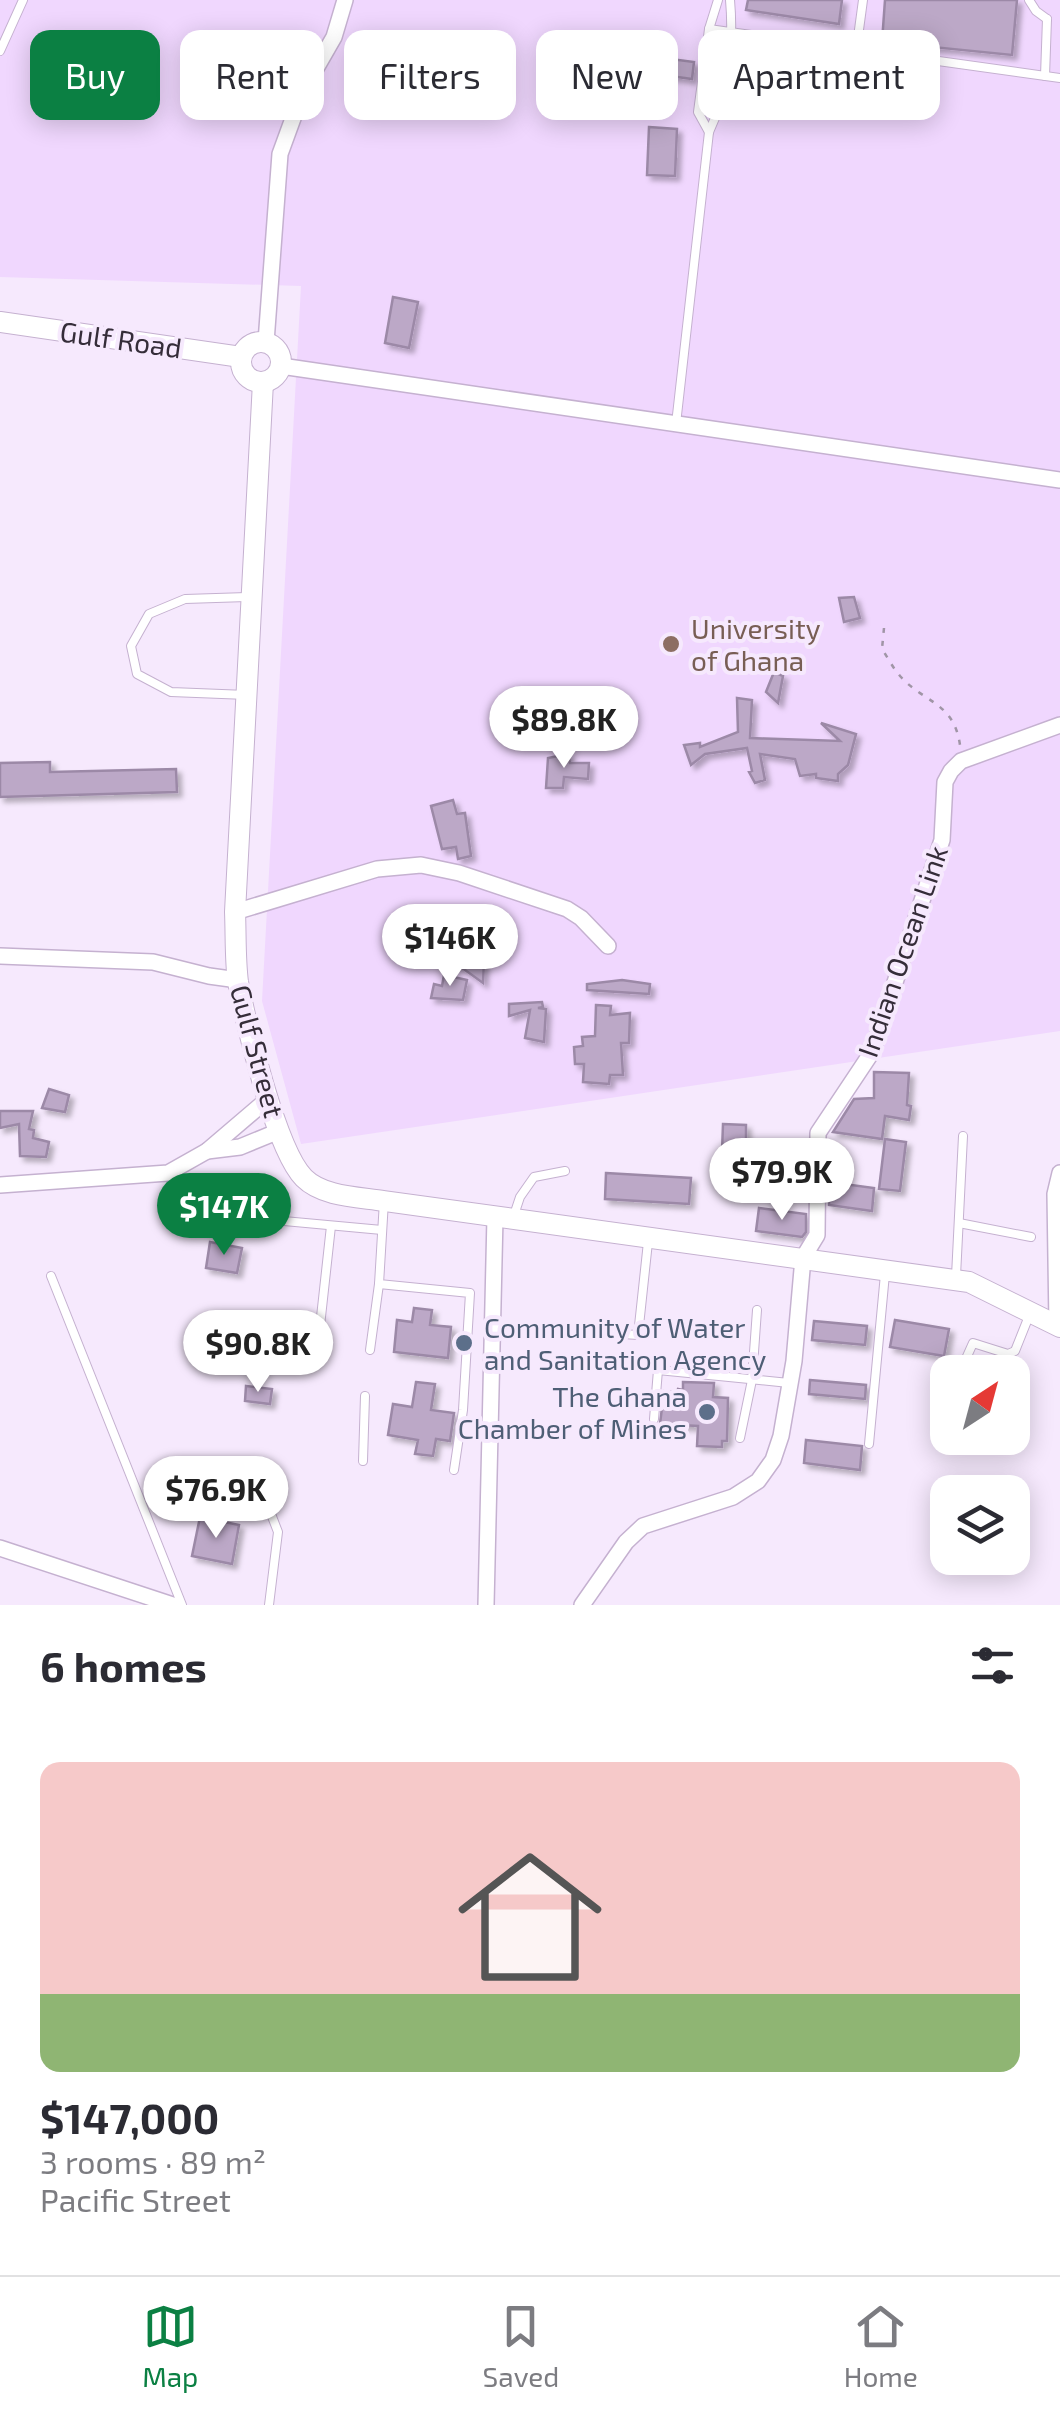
<!DOCTYPE html>
<meta charset="utf-8">
<style>
body{margin:0;font-family:"Exo 2",sans-serif;background:#f7f7f7;color:#2b2b33;height:100vh;display:flex;flex-direction:column;font-size:38px;white-space:nowrap}
*{box-sizing:border-box;margin:0}
p{font-size:32px;color:#7c7c81}
.icon{flex:none;width:55px;height:55px;fill:none;stroke:currentColor;stroke-width:2;stroke-linecap:round;stroke-linejoin:round}
.map{position:relative;height:1605px;overflow:hidden}
.panel{display:flex;flex-direction:column;background:#fff;flex:1}
.panel>*{flex:none}
.guide{position:absolute;left:30px;top:30px;width:1000px;height:90px;display:flex;gap:20px}
.needle{width:65px;rotate:36deg}
.buttons{position:absolute;left:930px;top:1355px;display:grid;gap:20px}
.buttons a{display:grid;place-items:center;width:100px;height:100px;border-radius:20px;background:#fff;box-shadow:0 5px 25px #0003;font-size:50px}
.price{position:absolute;translate:-50% -85px;padding:0 22px;border-radius:35px;background:#fff;color:#222;font-size:32px;line-height:65px;filter:drop-shadow(0 2px 5px #0008)}
.price::after{content:'';position:absolute;left:50%;top:60px;width:30px;height:22px;margin-left:-15px;background:inherit;clip-path:polygon(0 0,100% 0,50% 100%)}
.price.current{background:#0b8043;color:#fff}
ul{padding:0;list-style:none}
li{display:grid;align-content:center;gap:20px;height:530px;padding:0 40px}
li+li{border-top:2px solid #e1e1e2}
li span{display:grid;place-items:center;height:310px;border-radius:20px;color:#555}
li>.icon{margin-inline-start:auto}
span .icon{width:180px;height:180px;fill:#fffc;stroke-width:1}
li b{font-size:42px}
h2{display:flex;justify-content:space-between;align-items:center;height:120px;padding:0 40px;font-size:42px}
.tag{padding:0 35px;border-radius:20px;background:#fff;box-shadow:0 5px 25px #0003;font-size:35px;line-height:90px}
.tag.current{background:#0b8043;color:#fff}
.menu{display:flex;justify-content:space-around;align-items:center;height:140px;border-top:2px solid #e1e1e2;background:#fff;font-size:28px;color:#7c7c81}
.menu a{display:grid;justify-items:center;gap:5px}
.menu .current{color:#0b8043}
.map>svg:first-child{display:block}
.built{fill:#f0d7fe}
.building{fill:#bca8c7;stroke:#9c89a7;stroke-width:2.5;filter:url(#shadow)}
.lines{fill:none;stroke-linecap:round;stroke-linejoin:round}
.lane-casing{stroke:#c5b1d0;stroke-width:10}
.street-casing{stroke:#c5b1d0;stroke-width:18}
.secondary-casing{stroke:#c5b1d0;stroke-width:22}
.path{stroke:#a095a6;stroke-width:2.5;stroke-dasharray:5 8;stroke-linecap:butt}
.lane{stroke:#fff;stroke-width:8}
.street{stroke:#fff;stroke-width:15}
.secondary{stroke:#fff;stroke-width:20}
.education-dot{fill:#8d6e63;stroke:#f6e9fd;stroke-width:4}
.service-dot{fill:#5c6f8a;stroke:#f6e9fd;stroke-width:4}
.labels{text-anchor:middle;dominant-baseline:central;stroke-width:8;stroke-linejoin:round;paint-order:stroke}
.street-label{font-size:28px;fill:#352d39;stroke:#f6e9fd}
.education-label{font-size:28px;fill:#785e54;stroke:#f6e9fd;text-anchor:start}
.service-label{font-size:28px;fill:#4e5e75;stroke:#f6e9fd;text-anchor:start}
</style>
<div class="map">
<svg width="1060" height="1605" viewBox="0 0 1060 1605">
<defs>
<filter id="shadow"><feDropShadow dx="4.5" dy="4.5" stdDeviation="2.5" flood-color="#0004"/></filter>
</defs>
<rect width="100%" height="100%" fill="#f6e9fd"/>
<!-- built -->
<path class="built" d="M0,0h1060v1031l-759,113 -39,-143 39,-715 -301,-9z"/>
<!-- building -->
<g class="building">
<path d="M748,0h94l-3,24 -93,-14z"/>
<path d="M885,0h132l-5,55 -130,-13z"/>
<path d="M671,59l23,3 -2,17 -22,-3z"/>
<path d="M649,127l28,2 -2,47 -28,-1z"/>
<path d="M393,297l25,5 -9,46 -24,-5z"/>
<path d="M854,597l6,21 -16,4 -5,-24z"/>
<path d="M774,672l9,4 -5,27 -12,-11z"/>
<path d="M737,698l15,2 -2,38 90,3 -19,-18 35,11 -8,31 -10,9v7l-22,-3v-4l-16,2 -5,-17 -35,-5 5,26 -10,3 -6,-11 3,-1 -5,-23 -42,6 -14,11 -7,-20 16,-2v4l38,-15z"/>
<path d="M568,754l2,9h19l-1,16 -24,-2 -1,11h-17l2,-30z"/>
<path d="M50,762v10l126,-3 1,23 -177,5v-34z"/>
<path d="M453,800l4,14 8,-1 6,43 -13,3 -2,-12 -14,2 -11,-43z"/>
<path d="M453,932l12,2v9l5,2 -7,16h21l-1,22 -43,-31z"/>
<path d="M444,975l23,5 -4,20 -32,-2 3,-14 8,2z"/>
<path d="M622,980l28,4 -1,10 -62,-4v-6z"/>
<path d="M542,1002l1,5 -5,1 8,1 -2,33 -19,-4 5,-28 -21,6v-12z"/>
<path d="M596,1005l15,1 -1,9 20,-2 -1,30h-8l2,32h-13l-1,9 -26,-2 1,-18h-9l-1,-17 9,-1 -1,-9 13,-1z"/>
<path d="M874,1072l35,1 -2,32 4,1 -2,14 -24,-4 -3,23 -49,-7 21,-33 20,-1z"/>
<path d="M49,1089l20,6 -4,17 -23,-4z"/>
<path d="M0,1111h33l-4,18 5,1 -1,8 16,4 -3,15 -26,-1 -1,-32 -19,4z"/>
<path d="M723,1124l23,1v15l61,8 -1,28 -61,-8 -1,12 -23,-1z"/>
<path d="M885,1139l21,3 -6,49 -21,-2z"/>
<path d="M606,1173l85,5 -2,26 -84,-5z"/>
<path d="M829,1182l45,6 -2,23 -43,-6z"/>
<path d="M759,1208l47,6v18l-4,5 -46,-6z"/>
<path d="M210,1242l32,6 -5,25 -31,-5z"/>
<path d="M414,1308l18,2 -2,15 21,2 -3,31 -54,-6 3,-32 15,2z"/>
<path d="M895,1320l54,9 -5,27 -54,-9z"/>
<path d="M814,1321l53,5 -2,19 -53,-5z"/>
<path d="M810,1380l56,5 -1,14 -56,-5z"/>
<path d="M416,1382l19,2 -4,26 23,3 -4,28 -14,-2 -3,17 -18,-2 3,-14 -30,-5 5,-31 19,3z"/>
<path d="M683,1382l31,1 -1,14 15,1 -1,43h-5v6l-25,-1 1,-20 -38,-2 4,-33 13,1 1,-3 5,1z"/>
<path d="M246,1386l26,3 -2,15 -25,-3z"/>
<path d="M806,1440l56,6 -2,24 -56,-7z"/>
<path d="M200,1517l39,8 -7,39 -40,-8z"/>
</g>
<g class="lines">
<defs>
<g id="lane">
<path d="M1029,0l7,11 11,8"/>
<path d="M709,29l351,49"/>
<path d="M0,51l23,-51"/>
<path d="M856,52l7,-52"/>
<path d="M1045,76l2,-57"/>
<path d="M709,132l-11,-20 11,-83 9,-29"/>
<path d="M676,424l33,-292c19,-40 25,-89 21,-132"/>
<path d="M247,695l-76,-3 -34,-18 -6,-28 18,-32 36,-15 62,-2"/>
<path d="M384,1201l-5,83 91,9 -7,117 -9,60"/>
<path d="M514,1215l6,-18 14,-20 31,-6"/>
<path d="M251,1218l131,12"/>
<path d="M959,1223l72,14"/>
<path d="M51,1276l131,329"/>
<path d="M956,1276l7,-140"/>
<path d="M320,1326l11,-100"/>
<path d="M591,1332l47,3 10,-93"/>
<path d="M370,1350l9,-66"/>
<path d="M960,1372l13,-29 35,11 7,-3 14,-35"/>
<path d="M654,1419l4,-49 131,13"/>
<path d="M740,1438l12,-58 5,-70"/>
<path d="M869,1444l16,-170"/>
<path d="M363,1461l2,-65"/>
<path d="M230,1492l36,9 12,31 -9,73"/>
</g>
<g id="street">
<path d="M266,342l14,-188 23,-63 31,-54 11,-37"/>
<path d="M281,366l779,114"/>
<path d="M235,912l142,-43 44,-4 38,8 108,36 14,9 27,28"/>
<path d="M0,956l153,6 56,14 29,4"/>
<path d="M207,1151l33,-4 39,-16"/>
<path d="M0,1185l168,-12 39,-22 61,-52"/>
<path d="M1057,1325l-2,-131 5,-21"/>
<path d="M0,1548l173,57"/>
<path d="M486,1605l9,-388"/>
<path d="M582,1605l44,-63 17,-16 90,-29 25,-16 15,-21 8,-24 13,-75 9,-103 14,-23 1,-102 54,-81 70,-212 3,-58 6,-11 10,-10 99,-36"/>
</g>
<g id="secondary">
<path d="M0,322l241,35"/>
<circle cx="261" cy="362" r="20"/>
<path d="M263,382l-28,530c1,23 0,47 3,70 8,41 38,168 66,196 19,19 55,19 80,23l585,81 91,45"/>
</g>
</defs>
<!-- lane casing -->
<use href="#lane" class="lane-casing"/>
<!-- street casing -->
<use href="#street" class="street-casing"/>
<!-- secondary casing -->
<use href="#secondary" class="secondary-casing"/>
<!-- path -->
<path class="path" d="M884,628l-2,21c6,9 11,19 18,27 24,27 54,26 60,69"/>
<!-- lane -->
<use href="#lane" class="lane"/>
<!-- street -->
<use href="#street" class="street"/>
<!-- secondary -->
<use href="#secondary" class="secondary"/>
</g>
<!-- markers -->
<circle class="education-dot" cx="671" cy="644" r="10"/>
<g class="service-dot">
<circle cx="464" cy="1343" r="10"/>
<circle cx="707" cy="1412" r="10"/>
</g>
<g class="labels">
<!-- street labels -->
<g class="street-label">
<text transform="translate(121 339) rotate(8)">Gulf Road</text>
<text transform="translate(902 951) rotate(-71)">Indian Ocean Link</text>
<text transform="translate(258 1051) rotate(75)">Gulf Street</text>
</g>
<!-- education labels -->
<g class="education-label">
<text x="691" y="628">University<tspan x="691" dy="32">of Ghana</tspan></text>
</g>
<!-- service labels -->
<g class="service-label">
<text x="484" y="1327">Community of Water<tspan x="484" dy="32">and Sanitation Agency</tspan></text>
<text x="687" y="1396" text-anchor="end">The Ghana<tspan x="687" dy="32">Chamber of Mines</tspan></text>
</g>
</g>
</svg>
<div class="buttons">
<a><svg class="needle" viewBox="-14 -14 28 28"><path d="M0-13l5 13h-10z" fill="#e53935"/><path d="M0 13l5-13h-10z" fill="#7c7c81"/></svg></a>
<a><svg class="icon" aria-label="layers" viewBox="0 0 24 24"><path d="M12 4l9 5-9 5-9-5zM3 14l9 5 9-5"/></svg></a>
</div>
<b class="price" style="left:564px;top:771px">$89.8K</b>
<b class="price" style="left:450px;top:989px">$146K</b>
<b class="price" style="left:782px;top:1223px">$79.9K</b>
<b class="price current" style="left:224px;top:1258px">$147K</b>
<b class="price" style="left:258px;top:1395px">$90.8K</b>
<b class="price" style="left:216px;top:1541px">$76.9K</b>
<div class="guide">
<a class="tag current">Buy</a>
<a class="tag">Rent</a>
<a class="tag">Filters</a>
<a class="tag">New</a>
<a class="tag">Apartment</a>
</div>
</div>
<section class="panel">
<h2>6 homes<svg class="icon" aria-label="filters" viewBox="0 0 24 24"><path d="M4 7h16M4 17h16"/><circle cx="9" cy="7" r="2"/><circle cx="15" cy="17" r="2"/></svg></h2>
<ul>
<li><span style="background:linear-gradient(#f6c9c9 75%,#8fb573 0)"><svg class="icon" aria-label="home" viewBox="0 0 24 24"><path d="M3 11l9-7 9 7M6 9v11h12V9"/></svg></span><div><b>$147,000</b><p>3 rooms · 89 m²</p><p>Pacific Street</p></div></li>
</ul>
</section>
<nav class="menu">
<a class="current"><svg class="icon" aria-label="map" viewBox="0 0 24 24"><path d="M3 6l6-2 6 2 6-2v14l-6 2-6-2-6 2zM9 4v14M15 6v14"/></svg>Map</a>
<a><svg class="icon" aria-label="saved" viewBox="0 0 24 24"><path d="M7 4h10v16l-5-4-5 4z"/></svg>Saved</a>
<a><svg class="icon" aria-label="home" viewBox="0 0 24 24"><path d="M3 11l9-7 9 7M6 9v11h12V9"/></svg>Home</a>
</nav>
